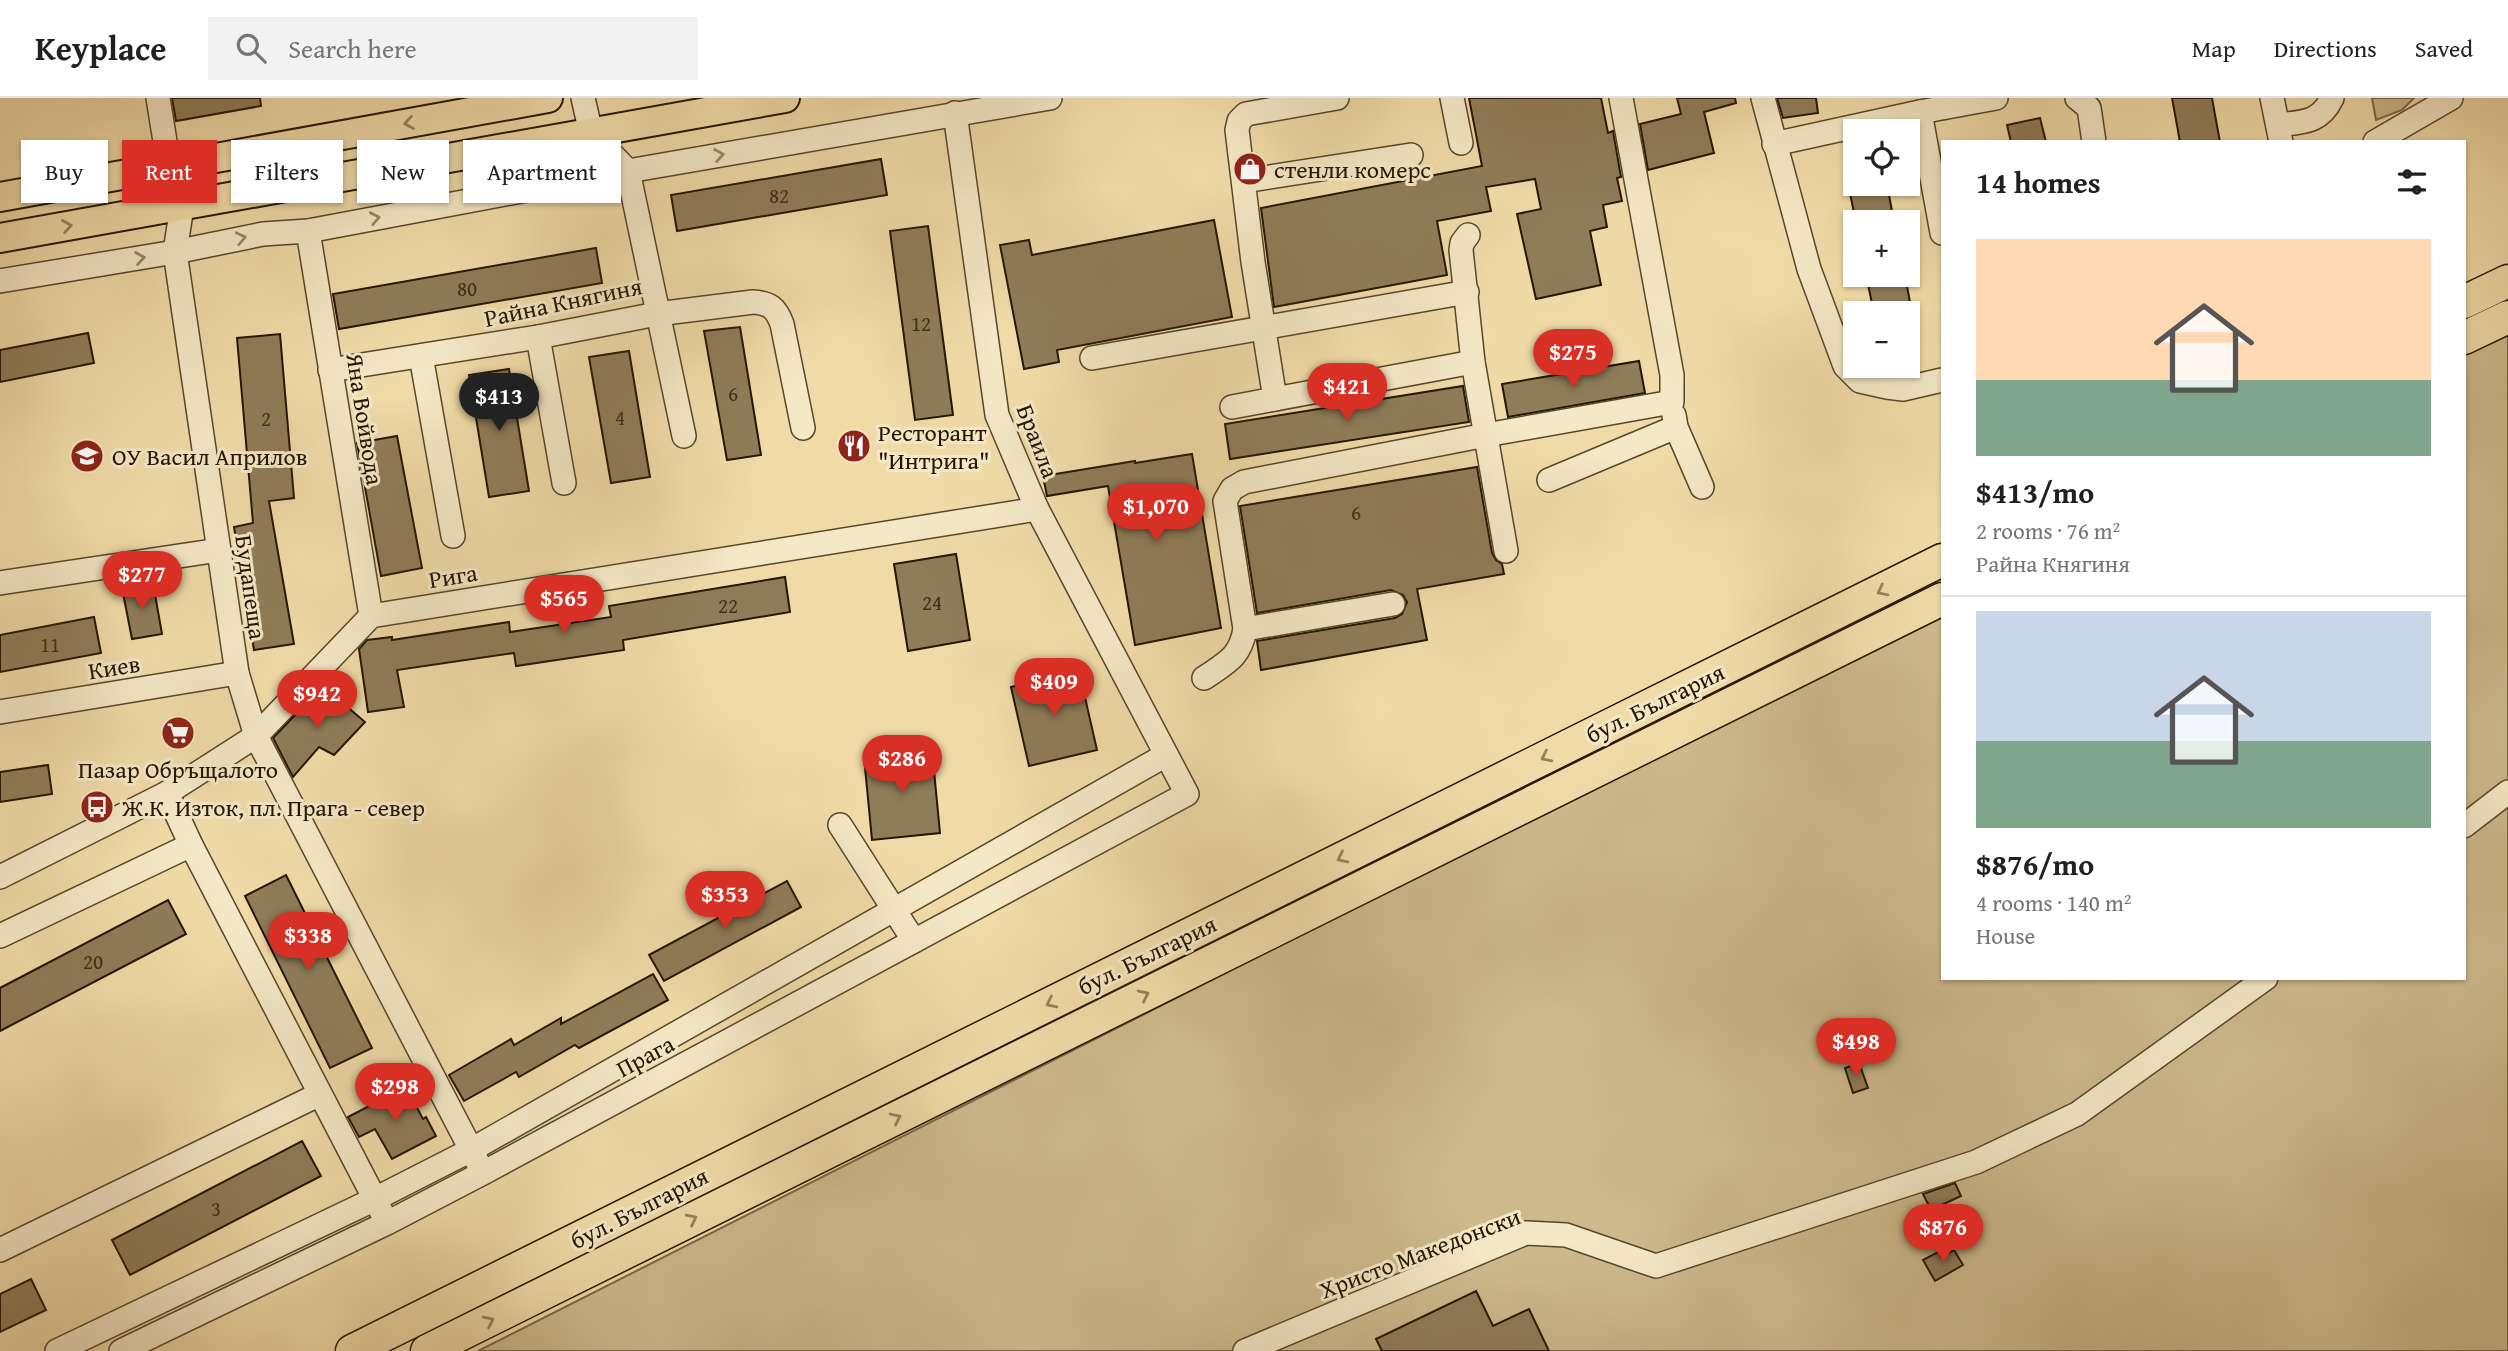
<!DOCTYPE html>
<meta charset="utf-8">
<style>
body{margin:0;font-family:"Gentium Book Plus",serif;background:#f2f2f2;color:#202124;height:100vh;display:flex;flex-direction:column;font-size:26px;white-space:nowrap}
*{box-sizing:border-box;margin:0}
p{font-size:23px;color:#757577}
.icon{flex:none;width:38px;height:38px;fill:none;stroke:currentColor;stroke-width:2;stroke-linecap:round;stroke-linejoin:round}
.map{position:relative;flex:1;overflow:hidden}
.sheet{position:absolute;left:1941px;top:42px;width:525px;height:840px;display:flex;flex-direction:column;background:#fff;border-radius:0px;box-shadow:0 2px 5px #0004}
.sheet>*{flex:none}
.hud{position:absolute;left:21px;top:42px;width:665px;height:63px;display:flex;gap:14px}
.fabs{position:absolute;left:1843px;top:21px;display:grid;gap:14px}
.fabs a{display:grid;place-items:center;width:77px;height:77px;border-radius:0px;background:#fff;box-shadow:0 2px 5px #0004;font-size:35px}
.price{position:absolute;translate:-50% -60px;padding:0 16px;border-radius:24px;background:#d93025;color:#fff;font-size:23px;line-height:46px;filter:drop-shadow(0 2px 4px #0008)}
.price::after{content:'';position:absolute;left:50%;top:42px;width:21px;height:16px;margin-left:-10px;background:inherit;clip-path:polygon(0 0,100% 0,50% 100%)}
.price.selected{background:#222;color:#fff}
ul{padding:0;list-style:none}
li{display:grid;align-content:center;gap:14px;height:371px;padding:0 35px}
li+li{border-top:2px solid #e0e0e0}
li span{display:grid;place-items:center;height:217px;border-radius:0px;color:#555}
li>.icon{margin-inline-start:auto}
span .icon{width:126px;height:126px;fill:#fffc;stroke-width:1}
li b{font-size:30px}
h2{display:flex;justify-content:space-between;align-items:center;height:84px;padding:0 35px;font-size:30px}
.tag{padding:0 24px;border-radius:0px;background:#fff;box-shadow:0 2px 5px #0004;font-size:24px;line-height:63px}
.tag.selected{background:#d93025;color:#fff}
header{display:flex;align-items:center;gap:42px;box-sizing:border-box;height:98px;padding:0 35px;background:#fff;border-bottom:2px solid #e0e0e0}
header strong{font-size:33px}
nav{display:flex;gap:38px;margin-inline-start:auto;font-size:24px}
.search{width:490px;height:63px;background:#f2f2f2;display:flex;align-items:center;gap:18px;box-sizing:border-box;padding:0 24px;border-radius:0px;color:#757577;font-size:26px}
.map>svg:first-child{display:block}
.green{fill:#cdb98c;stroke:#796746;stroke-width:2}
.building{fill:#8f7c58;stroke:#251501;stroke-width:2}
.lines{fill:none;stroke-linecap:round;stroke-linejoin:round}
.minor-casing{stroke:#58462b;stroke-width:26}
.major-casing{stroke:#251501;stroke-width:32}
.highway-casing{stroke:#251501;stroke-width:35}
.minor{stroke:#f5e8c6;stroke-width:23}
.major{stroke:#f0dba8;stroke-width:28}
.highway{stroke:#f0dba8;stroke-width:32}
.oneway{stroke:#95825d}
.oneway2{stroke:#97896d}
.labels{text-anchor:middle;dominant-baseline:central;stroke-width:6;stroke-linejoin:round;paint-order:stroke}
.number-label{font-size:21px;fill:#402f17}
.poi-label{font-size:24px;fill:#251501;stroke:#f5e8c6;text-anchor:start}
.street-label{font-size:24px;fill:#251501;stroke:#f5e8c6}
</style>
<header>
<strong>Keyplace</strong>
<div class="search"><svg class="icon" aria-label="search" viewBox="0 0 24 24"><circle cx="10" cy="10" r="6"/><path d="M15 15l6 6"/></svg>Search here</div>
<nav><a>Map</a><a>Directions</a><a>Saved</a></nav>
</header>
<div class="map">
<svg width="2508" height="1253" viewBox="0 0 2508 1253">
<rect width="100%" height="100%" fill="#f0dba8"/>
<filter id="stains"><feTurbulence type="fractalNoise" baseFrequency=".00286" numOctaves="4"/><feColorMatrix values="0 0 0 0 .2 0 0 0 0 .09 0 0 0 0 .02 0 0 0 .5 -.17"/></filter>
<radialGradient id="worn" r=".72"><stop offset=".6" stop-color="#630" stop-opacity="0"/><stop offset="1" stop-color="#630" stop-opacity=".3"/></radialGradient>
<!-- green -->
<g class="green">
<path d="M2372,0h42l-12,12 -26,10z"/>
<path d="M2508,228v1025h-2030l1464,-740v367h522v-630z"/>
</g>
<!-- building -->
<g class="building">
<path d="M172,0h88l1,8 -85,15z"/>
<path d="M1469,0h132l7,35 5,-2 8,46 -4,1 5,23 -19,4 4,22 -17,4 11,54 -65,14 -19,-85 24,-5 -6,-30 -49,8 5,24 -54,10 10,54 -173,32 -13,-99 221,-42z"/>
<path d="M1677,0h58l1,5 -32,9 10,41 -66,17 -8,-46 41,-10z"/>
<path d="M1777,0h39l2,15 -35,5z"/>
<path d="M2172,0h40l8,44h-40z"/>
<path d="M2040,20l6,24h-35l-4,-17z"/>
<path d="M881,61l6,36 -210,36 -6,-36z"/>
<path d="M1848,86h39l7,38h-38z"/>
<path d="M1214,122l18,97 -175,33 2,12 -35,7 -24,-124 29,-5 3,15z"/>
<path d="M928,128l25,189 -38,5 -25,-189z"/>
<path d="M596,150l6,35 -263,46 -6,-35z"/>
<path d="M1866,177h39l7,38h-38z"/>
<path d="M740,229l21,128 -34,5 -23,-129z"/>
<path d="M88,235l6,30 -94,19v-32z"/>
<path d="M280,236l14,164 -25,3 25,143 -40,6 -20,-123 19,-4 -16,-185z"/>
<path d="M629,253l21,126 -39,6 -22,-126z"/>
<path d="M1639,263l6,32 -137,24 -6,-33z"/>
<path d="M509,271l20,122 -40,6 -20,-122z"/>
<path d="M1463,288l6,36 -239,37 -5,-35z"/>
<path d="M397,338l25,132 -41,8 -24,-133z"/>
<path d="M1192,356l29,174 -86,17 -27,-159 -61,10 -4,-20 92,-15v2z"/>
<path d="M1477,369l15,86 4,7 6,4 2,10 -87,15 10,51 -166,30 -4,-29 138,-23 7,-4 5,-12 -4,-7 -12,-5 -134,23 -17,-107z"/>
<path d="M956,456l14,86 -62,11 -14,-87z"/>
<path d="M785,479l5,35 -167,28 1,10 -108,16 -2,-13 -117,17 7,37 -36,5 -9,-63 8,-9 25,-3v3l117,-18 1,10 101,-15 -2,-11z"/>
<path d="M153,485l9,51 -30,5 -10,-51z"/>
<path d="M94,519l7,36 -101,19v-37z"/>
<path d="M1079,573l18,79 -68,16 -18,-79z"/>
<path d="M323,588l42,36 -31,33 -15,-8 -26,30 -20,-39z"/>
<path d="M932,652l8,83 -68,7 -8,-83z"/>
<path d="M48,667l4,29 -52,8v-30z"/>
<path d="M286,777l86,173 -42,20 -85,-172z"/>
<path d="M787,783l14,26 -137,74 -15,-26z"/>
<path d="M168,802l18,34 -186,97v-43z"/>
<path d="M653,876l15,26 -89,48 -4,-3 -56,32 -3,-5 -52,29 -15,-26 62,-36 3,6 47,-27v6z"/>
<path d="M1859,965l9,25 -15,5 -8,-25z"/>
<path d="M406,989l17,32 3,-2 10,19 -44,23 -17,-30 -16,8 -11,-20z"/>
<path d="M302,1043l19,35 -191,99 -18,-35z"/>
<path d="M1955,1085l6,13 -30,14 -8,-16z"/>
<path d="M1954,1152l9,15 -28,16 -12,-21 15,-8 3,5z"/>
<path d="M31,1181l15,31 -46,22v-38z"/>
<path d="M1476,1193l17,35 36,-17 20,42h-167l-6,-12z"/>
</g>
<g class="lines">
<defs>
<g id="minor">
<path d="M158,0l11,68"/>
<path d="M583,0l8,35 37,38 56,265"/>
<path d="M1452,0l9,45"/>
<path d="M1763,0l46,171 36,97 15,15 27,6 16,2 39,-9"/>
<path d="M2077,0l12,10 5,34"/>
<path d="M2272,0l9,44"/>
<path d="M1920,14l22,121"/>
<path d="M2278,27c25,-3 42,-2 54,-27"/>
<path d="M2375,44l76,-44"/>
<path d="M1774,46l146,-32 76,-14"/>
<path d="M1244,83l167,-26"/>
<path d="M182,108l-7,46 62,421 19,63 222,427"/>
<path d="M308,133l63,385"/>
<path d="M1468,137l-6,8 -1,7 12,112 33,189"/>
<path d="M0,183l175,-29 88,-18 45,-3 320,-60 422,-73"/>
<path d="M538,239l26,146"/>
<path d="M421,258l32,180"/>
<path d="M1092,260l375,-66"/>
<path d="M330,272l208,-33 119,-23 96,-12c17,1 23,6 29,22l21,104"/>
<path d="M1275,301l-22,-137 -16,-132 2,-9 7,-7 91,-16"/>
<path d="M1232,309l241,-45"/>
<path d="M1674,317l2,12 26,60"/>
<path d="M1549,382l127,-53"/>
<path d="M0,485l219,-33"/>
<path d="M1245,531l148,-25"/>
<path d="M1204,580c22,-15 36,-20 41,-49l-20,-128 7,-12 12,-7 242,-47 186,-33v-27l-51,-277"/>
<path d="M0,614l237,-39"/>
<path d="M167,695l24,52 190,366"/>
<path d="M840,727l74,116"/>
<path d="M2464,728l44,-34"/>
<path d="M0,779l167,-84 89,-57 115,-120 666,-107"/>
<path d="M0,838l191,-91"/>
<path d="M0,1152l320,-156"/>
<path d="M57,1253l318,-152 96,-49 695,-395"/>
<path d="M121,1253l266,-128 96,-50 704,-379 -150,-285 -40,-94 -42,-302"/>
<path d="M1245,1253l281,-118 40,2 90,31 320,-104 101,-48 189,-136"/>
</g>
<g id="major">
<path d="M0,99l548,-99"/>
<path d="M0,140l785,-140"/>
</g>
<g id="highway">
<path d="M2464,204l44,-21"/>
<path d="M2464,240l44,-21"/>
<path d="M352,1253l1590,-791"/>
<path d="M427,1253l1515,-752"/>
</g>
</defs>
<!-- minor casing -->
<use href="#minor" class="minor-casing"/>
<!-- major casing -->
<use href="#major" class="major-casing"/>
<!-- highway casing -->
<use href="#highway" class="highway-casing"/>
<!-- minor -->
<use href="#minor" class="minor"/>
<!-- major -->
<use href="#major" class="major"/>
<!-- highway -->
<use href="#highway" class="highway"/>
</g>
<!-- one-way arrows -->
<defs><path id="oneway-chevron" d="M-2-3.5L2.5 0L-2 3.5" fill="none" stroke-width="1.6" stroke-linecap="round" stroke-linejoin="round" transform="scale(1.75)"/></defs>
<g class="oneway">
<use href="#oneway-chevron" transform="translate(409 25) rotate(170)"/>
<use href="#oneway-chevron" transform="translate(67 128) rotate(-10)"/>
<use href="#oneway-chevron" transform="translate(1882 493) rotate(153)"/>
<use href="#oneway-chevron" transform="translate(1546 659) rotate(154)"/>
<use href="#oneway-chevron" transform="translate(1342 760) rotate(154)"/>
<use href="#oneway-chevron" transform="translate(1144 897) rotate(-26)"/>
<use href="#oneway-chevron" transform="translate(1051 905) rotate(154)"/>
<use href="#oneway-chevron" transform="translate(896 1020) rotate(-26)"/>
<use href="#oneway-chevron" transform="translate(692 1121) rotate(-26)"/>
<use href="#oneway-chevron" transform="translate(489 1223) rotate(-26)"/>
</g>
<g class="oneway2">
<use href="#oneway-chevron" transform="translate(719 57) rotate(-10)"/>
<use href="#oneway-chevron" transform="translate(375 120) rotate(-11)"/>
<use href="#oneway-chevron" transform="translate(241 140) rotate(-12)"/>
<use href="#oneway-chevron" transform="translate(140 160) rotate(-9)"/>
</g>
<!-- icons -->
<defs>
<symbol id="shop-disc" viewBox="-11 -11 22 22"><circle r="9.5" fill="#8f2418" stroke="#f5e8c6"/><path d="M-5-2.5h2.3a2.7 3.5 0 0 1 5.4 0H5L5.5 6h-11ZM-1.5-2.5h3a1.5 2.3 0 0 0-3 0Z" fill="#fff"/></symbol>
<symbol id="restaurant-disc" viewBox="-11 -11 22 22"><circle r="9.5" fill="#8f2418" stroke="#f5e8c6"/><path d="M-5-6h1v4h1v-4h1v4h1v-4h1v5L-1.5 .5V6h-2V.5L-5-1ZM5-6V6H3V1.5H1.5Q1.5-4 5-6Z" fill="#fff"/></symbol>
<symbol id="school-disc" viewBox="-11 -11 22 22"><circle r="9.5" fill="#8f2418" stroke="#f5e8c6"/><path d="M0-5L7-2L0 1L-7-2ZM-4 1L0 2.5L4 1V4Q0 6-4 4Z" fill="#fff"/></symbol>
<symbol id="supermarket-disc" viewBox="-11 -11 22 22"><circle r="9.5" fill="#8f2418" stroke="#f5e8c6"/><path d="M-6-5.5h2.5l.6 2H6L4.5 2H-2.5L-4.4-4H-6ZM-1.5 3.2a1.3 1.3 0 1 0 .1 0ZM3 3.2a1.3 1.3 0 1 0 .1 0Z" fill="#fff"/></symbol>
<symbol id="bus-disc" viewBox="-11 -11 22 22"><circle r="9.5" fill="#8f2418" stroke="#f5e8c6"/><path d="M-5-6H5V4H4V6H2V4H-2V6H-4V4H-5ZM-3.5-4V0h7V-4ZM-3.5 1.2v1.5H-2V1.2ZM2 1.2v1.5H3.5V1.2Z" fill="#fff"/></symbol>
</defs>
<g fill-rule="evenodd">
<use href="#shop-disc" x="1231" y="52" width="38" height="38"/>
<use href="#restaurant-disc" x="835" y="329" width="38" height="38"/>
<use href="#school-disc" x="68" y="339" width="38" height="38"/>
<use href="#supermarket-disc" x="159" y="616" width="38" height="38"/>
<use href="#bus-disc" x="78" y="690" width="38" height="38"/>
</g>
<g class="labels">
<!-- number labels -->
<g class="number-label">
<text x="779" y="97">82</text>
<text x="467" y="190">80</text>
<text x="921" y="225">12</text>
<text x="733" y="295">6</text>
<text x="620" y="319">4</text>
<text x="266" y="320">2</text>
<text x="1356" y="414">6</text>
<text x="932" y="504">24</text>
<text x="728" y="507">22</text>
<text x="50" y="546">11</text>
<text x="93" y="863">20</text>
<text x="216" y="1110">3</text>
</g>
<!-- poi labels -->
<g class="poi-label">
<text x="1274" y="71">стенли комерс</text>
<text x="878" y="334">Ресторант<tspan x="878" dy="28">"Интрига"</tspan></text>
<text x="112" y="358">ОУ Васил Априлов</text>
<text x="178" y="671" text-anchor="middle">Пазар Обръщалото</text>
<text x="122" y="709">Ж.К. Изток, пл. Прага - север</text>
</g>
<!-- street labels -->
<g class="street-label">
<text transform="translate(563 204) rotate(-12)">Райна Княгиня</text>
<text transform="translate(365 321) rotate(81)">Яна Войвода</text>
<text transform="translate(1038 343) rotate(69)">Браила</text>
<text transform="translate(453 478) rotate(-9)">Рига</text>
<text transform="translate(251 489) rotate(82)">Будапеща</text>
<text transform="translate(114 569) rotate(-9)">Киев</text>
<text transform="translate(1655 605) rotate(-26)">бул. България</text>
<text transform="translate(1147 857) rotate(-26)">бул. България</text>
<text transform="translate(645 958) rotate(-28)">Прага</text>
<text transform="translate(639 1110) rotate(-27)">бул. България</text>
<text transform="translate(1420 1155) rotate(-21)">Христо Македонски</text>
</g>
</g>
<rect width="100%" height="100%" filter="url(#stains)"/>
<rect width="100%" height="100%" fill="url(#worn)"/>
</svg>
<div class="fabs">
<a><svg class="icon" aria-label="locate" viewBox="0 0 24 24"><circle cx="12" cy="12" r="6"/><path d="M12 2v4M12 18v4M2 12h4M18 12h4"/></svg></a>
<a>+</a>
<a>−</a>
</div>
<b class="price" style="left:1573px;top:291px">$275</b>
<b class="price" style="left:1347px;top:325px">$421</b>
<b class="price selected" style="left:499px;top:335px">$413</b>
<b class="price" style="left:1156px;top:445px">$1,070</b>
<b class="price" style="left:142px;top:513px">$277</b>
<b class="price" style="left:564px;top:537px">$565</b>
<b class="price" style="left:1054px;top:620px">$409</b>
<b class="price" style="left:317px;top:632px">$942</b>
<b class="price" style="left:902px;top:697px">$286</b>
<b class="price" style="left:725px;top:833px">$353</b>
<b class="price" style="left:308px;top:874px">$338</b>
<b class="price" style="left:1856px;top:980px">$498</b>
<b class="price" style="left:395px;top:1025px">$298</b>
<b class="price" style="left:1943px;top:1166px">$876</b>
<div class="hud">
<a class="tag">Buy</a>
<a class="tag selected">Rent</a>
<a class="tag">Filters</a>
<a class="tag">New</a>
<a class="tag">Apartment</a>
</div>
<section class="sheet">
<h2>14 homes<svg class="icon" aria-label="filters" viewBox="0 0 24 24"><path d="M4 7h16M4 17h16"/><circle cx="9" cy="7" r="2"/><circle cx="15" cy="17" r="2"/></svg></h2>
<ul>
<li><span style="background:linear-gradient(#ffd9b3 65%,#7fa58c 0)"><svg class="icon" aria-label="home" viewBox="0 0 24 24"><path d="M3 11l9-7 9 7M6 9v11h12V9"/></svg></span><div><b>$413/mo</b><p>2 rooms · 76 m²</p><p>Райна Княгиня</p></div></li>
<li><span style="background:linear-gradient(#c9d6e8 60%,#7fa58c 0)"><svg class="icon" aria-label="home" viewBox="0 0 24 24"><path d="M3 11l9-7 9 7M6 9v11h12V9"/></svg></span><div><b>$876/mo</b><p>4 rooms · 140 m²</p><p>House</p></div></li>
</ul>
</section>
</div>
